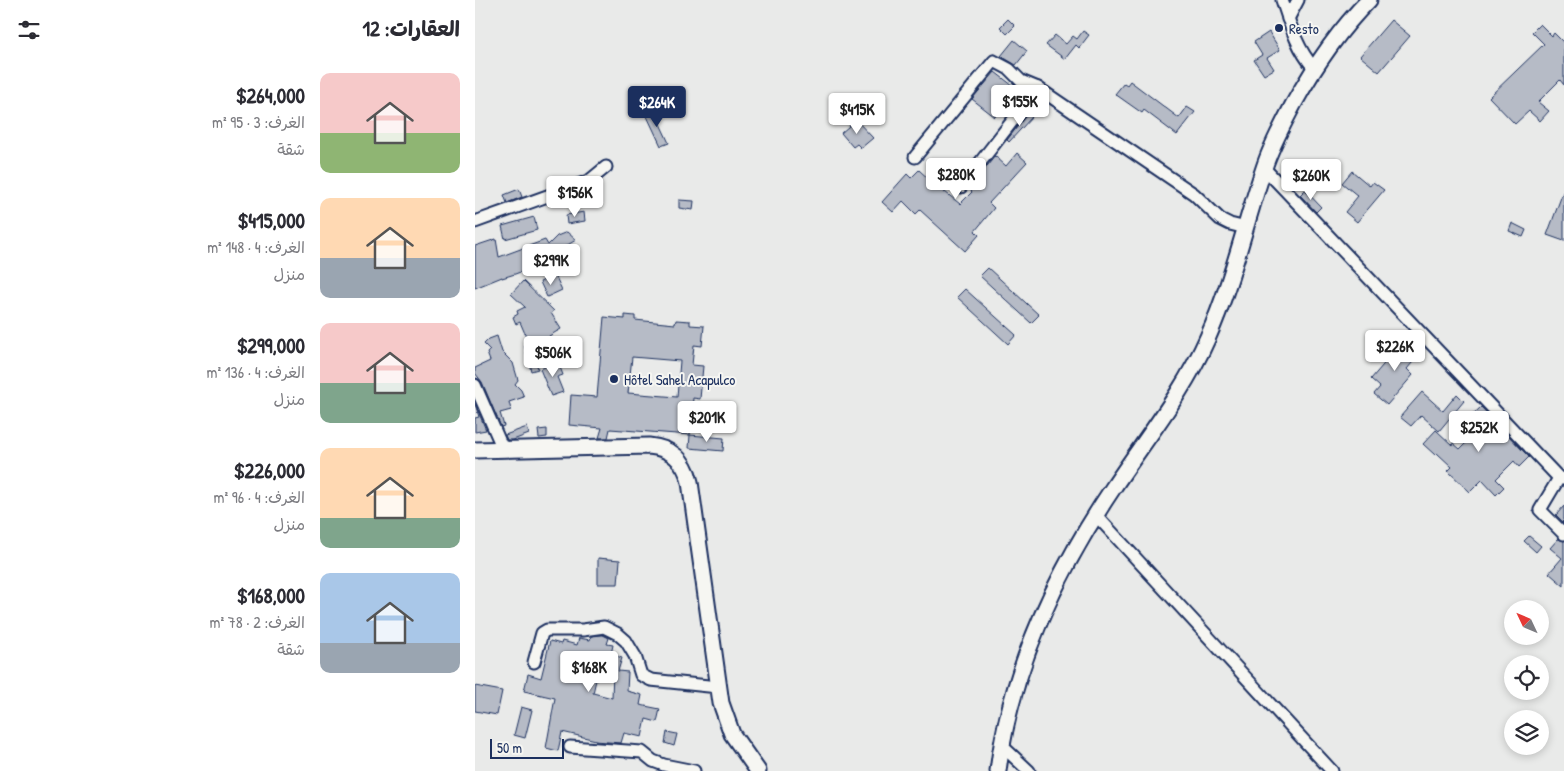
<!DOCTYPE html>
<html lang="ar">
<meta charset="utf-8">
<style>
body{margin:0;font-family:"Patrick Hand","Playpen Sans Arabic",sans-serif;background:#f2f2f3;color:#2b2b33;direction:rtl;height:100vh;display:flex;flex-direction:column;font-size:19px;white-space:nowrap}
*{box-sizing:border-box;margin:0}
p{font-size:16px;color:#7c7c81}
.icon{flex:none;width:28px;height:28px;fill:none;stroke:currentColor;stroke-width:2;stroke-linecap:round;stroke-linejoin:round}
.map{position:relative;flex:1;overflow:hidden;direction:ltr}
.details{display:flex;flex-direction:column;background:#fff;width:475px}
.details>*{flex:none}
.needle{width:32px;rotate:314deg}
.controls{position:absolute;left:1029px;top:600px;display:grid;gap:10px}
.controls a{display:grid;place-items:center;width:45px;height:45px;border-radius:50%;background:#fff;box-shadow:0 2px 8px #0003;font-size:25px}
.scale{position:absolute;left:15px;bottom:12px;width:74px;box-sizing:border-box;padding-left:5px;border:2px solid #1b2f5e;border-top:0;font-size:14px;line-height:18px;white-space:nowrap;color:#1b2f5e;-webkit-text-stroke:4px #f6f6f2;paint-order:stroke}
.price{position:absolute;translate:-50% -42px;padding:0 11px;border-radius:5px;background:#fff;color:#222;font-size:16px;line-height:32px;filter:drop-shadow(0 1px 2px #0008)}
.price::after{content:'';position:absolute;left:50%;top:30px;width:15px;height:11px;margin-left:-8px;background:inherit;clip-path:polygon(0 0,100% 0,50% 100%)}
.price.active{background:#1b2f5e;color:#fff}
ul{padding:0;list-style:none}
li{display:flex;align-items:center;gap:15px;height:125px;padding:0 15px}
li span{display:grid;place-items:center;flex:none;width:140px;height:100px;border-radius:10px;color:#555}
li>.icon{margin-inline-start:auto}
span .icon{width:60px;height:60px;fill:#fffc;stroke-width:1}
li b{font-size:21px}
h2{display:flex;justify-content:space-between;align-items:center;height:60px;padding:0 15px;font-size:21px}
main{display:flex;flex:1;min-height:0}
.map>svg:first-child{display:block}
.building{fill:#b6bbc6;stroke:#1b2f5e;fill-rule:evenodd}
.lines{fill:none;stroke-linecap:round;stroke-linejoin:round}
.minor-casing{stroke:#1b2f5e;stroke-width:15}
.major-casing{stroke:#1b2f5e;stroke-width:19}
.minor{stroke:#f6f6f2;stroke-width:11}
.major{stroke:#f6f6f2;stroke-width:15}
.poi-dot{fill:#1b2f5e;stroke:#f6f6f2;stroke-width:2}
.labels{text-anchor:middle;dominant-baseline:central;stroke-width:4;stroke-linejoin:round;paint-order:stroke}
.poi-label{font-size:15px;fill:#1b2f5e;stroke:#f6f6f2;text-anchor:start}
</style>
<main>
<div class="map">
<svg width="1089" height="771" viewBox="0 0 1089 771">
<rect width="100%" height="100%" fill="#e9eae9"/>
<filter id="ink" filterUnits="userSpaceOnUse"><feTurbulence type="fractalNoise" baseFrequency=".02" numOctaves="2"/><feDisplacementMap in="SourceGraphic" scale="10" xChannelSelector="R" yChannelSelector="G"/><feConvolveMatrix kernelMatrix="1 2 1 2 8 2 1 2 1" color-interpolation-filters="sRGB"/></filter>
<g filter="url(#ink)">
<!-- building -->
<g class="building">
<path d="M533,19l7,7 -8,8 -7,-7z"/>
<path d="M916,20l19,16 -31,36 -19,-16z"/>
<path d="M1065,24l12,12 2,-3 10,10v42l-4,-5 -22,22 11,9 -9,10 -11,-10 -14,13 -26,-27 55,-53 -12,-12z"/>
<path d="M608,31l6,4 -10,13 -3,-3 -11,14 -19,-14 9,-10 11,9 7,-8 4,3z"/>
<path d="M794,32l11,18 -13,8 7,11 -10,6 -10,-15 8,-5 -8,-13z"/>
<path d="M539,40l13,11 -11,14 -15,-9z"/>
<path d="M520,72l22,17 -22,28 -23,-18z"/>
<path d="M655,81l49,37 8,-11 8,5 -18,23 -33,-25 -2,3 -27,-19 9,-11 3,2z"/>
<path d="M179,111l15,32 -8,3 -15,-32z"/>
<path d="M553,113l4,4 -23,25 -2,-2z"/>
<path d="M381,120l17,18 -12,10 -4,-4 -4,3 -12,-14z"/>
<path d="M542,153l10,9 -38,41 5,5 -19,23 4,4 -14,16 -45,-41 -4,4 -13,-13 -10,11 -11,-10 25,-28 4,4 8,-8 25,23 1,-1 15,12 12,-12 -3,-3 26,-33 11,10z"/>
<path d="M877,171l18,15 3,-4 11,8 -27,32 -12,-10 13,-16 -16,-13z"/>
<path d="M44,189l3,8 -15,6 -3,-8z"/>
<path d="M830,190l16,17 -5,5 -16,-17z"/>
<path d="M1088,192h1v49l-17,-6z"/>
<path d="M204,200l15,1 -1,9 -14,-2z"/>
<path d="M109,212l1,9 -18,3 -1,-9z"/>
<path d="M59,217l3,13 -32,9 -3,-13z"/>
<path d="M1037,223l14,7 -3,7 -14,-6z"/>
<path d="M92,232l9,8 -41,24 1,2 -21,8 -13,4v-1l-27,11v-42l21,-7 3,18 46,-17 3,5 9,-9z"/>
<path d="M513,268l51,47 -8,8 -51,-47z"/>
<path d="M80,275l7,15 -15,7 -7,-15z"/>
<path d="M48,281l31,30 -3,2 10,16 -12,7 5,9 -11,7 -9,2 4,15 -7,2 -7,-26h4l-2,-9 -6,-14 -4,2 -3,-7 5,-3 -1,-3 8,-4 -14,-13z"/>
<path d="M490,289l51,46 -8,9 -51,-47z"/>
<path d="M150,315l10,1v4l40,4 1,-4 14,1v4l14,1 -2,20 -8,-1 -2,20 11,1 -3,33 -7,-1 -3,37 -80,-6 -2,9h-9l3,-10 -33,-3 2,-30 26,2 7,-80 21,2zM157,357l48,4 -3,36 -49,-4z"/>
<path d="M22,336l5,16 11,11 5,17 -3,4 6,6 3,7 -15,5 2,8 -11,3 4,13 -3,1 -19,-45 -7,-9v-5l15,-7 -3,-8 3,-3 -6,-6 5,-5z"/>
<path d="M931,338l9,8 -4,6 6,5 -10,12 6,6 -26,30 -13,-11 6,-7 -9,-8z"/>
<path d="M83,362l5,13 -6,2 6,15 -12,4 -11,-27z"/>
<path d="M947,392l21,19 14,-17 7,7 -25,30 -18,-16 -10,11 -11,-9z"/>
<path d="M0,404l11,26 -11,2v-14l4,-1z"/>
<path d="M1006,407l48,50 -10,10 -5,-6 -18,18 8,8 -8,8 -14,-15 -12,12 -22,-21 4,-4 -15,-14 -2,2 -12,-11 13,-14 16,15 1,-2 7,6 14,-14 -11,-11z"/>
<path d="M52,427l2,7 -16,6h-6l-2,-5z"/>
<path d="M72,429v8l-8,1 -1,-8z"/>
<path d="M215,435l34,3 -1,13 -34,-3z"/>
<path d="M1089,506v17l-8,-8z"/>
<path d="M1054,536l12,10 -5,6 -12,-11z"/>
<path d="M1083,539l6,2v45l-15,-13 13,-15 -12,-10z"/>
<path d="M123,558l22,2 -2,24h-20z"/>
<path d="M128,635l6,3 -2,6 6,1 -2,9 11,4 -4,13 10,1 -1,19 15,4 -2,10 20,4 -3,13 -11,-3 -4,18 -18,-4 -3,10 -26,-2 1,-1 -34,-8 -4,19 -12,-3 9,-50 -31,-7 4,-17 13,4 9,-37 11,3 1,-3 15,4 2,-7 11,2 1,-4zM124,667l17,4h-3l-1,27 -19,-5z"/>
<path d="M0,686l27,5 -5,24 -22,-4z"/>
<path d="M46,707l11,3 -7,28 -11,-3z"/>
<path d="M192,732l10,2 -3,12 -9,-3z"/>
</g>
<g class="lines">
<defs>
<g id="minor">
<path d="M807,0c8,24 15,49 32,68"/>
<path d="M813,19l10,-19"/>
<path d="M440,157l79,-96 15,8 12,12 17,7"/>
<path d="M789,168l295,310 5,1"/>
<path d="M486,187l77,-99 156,106 26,25 10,5 16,4"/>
<path d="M0,222l114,-41 17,-14"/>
<path d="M0,385l28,64"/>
<path d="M1084,478l-19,32 24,24"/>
<path d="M620,514l237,257"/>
<path d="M59,662l8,-29 5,-3h36l21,-3 14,7 8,7 9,15 6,19 10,5 67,7"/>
<path d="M526,745l28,26"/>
<path d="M95,747l72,5 11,9 11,4 30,6"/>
</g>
<g id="major">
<path d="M0,450l174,-4c22,2 36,14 41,36l31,221 11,31 26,37"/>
<path d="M523,771c13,-103 58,-198 115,-283 33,-50 71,-96 95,-151 24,-54 37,-113 56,-169 7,-22 18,-42 29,-63 21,-38 45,-74 76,-105"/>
</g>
</defs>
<!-- minor casing -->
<use href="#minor" class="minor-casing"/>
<!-- major casing -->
<use href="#major" class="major-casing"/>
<!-- minor -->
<use href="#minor" class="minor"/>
<!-- major -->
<use href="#major" class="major"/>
</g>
</g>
<!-- markers -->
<g class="poi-dot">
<circle cx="804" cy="28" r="5"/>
<circle cx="139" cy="379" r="5"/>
</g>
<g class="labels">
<!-- poi labels -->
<g class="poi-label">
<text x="814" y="28">Resto</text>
<text x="149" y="379">Hôtel Sahel Acapulco</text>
</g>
</g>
</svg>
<div class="controls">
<a><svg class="needle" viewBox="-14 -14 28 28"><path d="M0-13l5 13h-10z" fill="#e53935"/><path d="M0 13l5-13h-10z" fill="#7c7c81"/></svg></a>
<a><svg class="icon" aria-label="locate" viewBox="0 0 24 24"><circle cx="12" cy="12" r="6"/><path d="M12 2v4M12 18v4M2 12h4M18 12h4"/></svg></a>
<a><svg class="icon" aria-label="layers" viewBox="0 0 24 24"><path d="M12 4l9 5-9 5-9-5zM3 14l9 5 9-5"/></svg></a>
</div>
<div class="scale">50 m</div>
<b class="price" style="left:545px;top:127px">$155K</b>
<b class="price active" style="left:182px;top:128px">$264K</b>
<b class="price" style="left:382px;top:135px">$415K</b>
<b class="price" style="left:481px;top:200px">$280K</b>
<b class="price" style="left:836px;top:201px">$260K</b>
<b class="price" style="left:100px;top:218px">$156K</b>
<b class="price" style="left:76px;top:286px">$299K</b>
<b class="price" style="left:920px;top:372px">$226K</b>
<b class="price" style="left:78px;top:378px">$506K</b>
<b class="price" style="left:232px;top:443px">$201K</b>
<b class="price" style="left:1004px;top:453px">$252K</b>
<b class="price" style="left:114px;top:693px">$168K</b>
</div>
<section class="details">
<h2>العقارات: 12<svg class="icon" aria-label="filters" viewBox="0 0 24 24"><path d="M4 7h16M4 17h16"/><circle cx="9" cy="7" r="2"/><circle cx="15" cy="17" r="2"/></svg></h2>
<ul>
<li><span style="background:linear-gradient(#f6c9c9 60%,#8fb573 0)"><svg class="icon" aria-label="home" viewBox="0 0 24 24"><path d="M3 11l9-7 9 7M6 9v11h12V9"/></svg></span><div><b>$264,000</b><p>الغرف: 3 · 95 m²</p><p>شقة</p></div></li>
<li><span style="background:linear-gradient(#ffd9b3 60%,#9aa5b1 0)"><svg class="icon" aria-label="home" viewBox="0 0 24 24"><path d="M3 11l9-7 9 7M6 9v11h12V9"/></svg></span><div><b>$415,000</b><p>الغرف: 4 · 148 m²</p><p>منزل</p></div></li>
<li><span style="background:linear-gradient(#f6c9c9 60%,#7fa58c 0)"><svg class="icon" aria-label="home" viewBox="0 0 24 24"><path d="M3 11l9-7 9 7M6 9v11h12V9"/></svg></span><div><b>$299,000</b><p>الغرف: 4 · 136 m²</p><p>منزل</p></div></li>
<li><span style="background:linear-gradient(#ffd9b3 70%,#7fa58c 0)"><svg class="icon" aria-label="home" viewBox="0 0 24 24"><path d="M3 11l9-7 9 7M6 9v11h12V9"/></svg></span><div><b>$226,000</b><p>الغرف: 4 · 96 m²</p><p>منزل</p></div></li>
<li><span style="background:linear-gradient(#a9c7e8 70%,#9aa5b1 0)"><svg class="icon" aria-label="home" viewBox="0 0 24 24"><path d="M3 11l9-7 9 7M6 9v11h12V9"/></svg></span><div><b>$168,000</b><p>الغرف: 2 · 78 m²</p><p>شقة</p></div></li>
</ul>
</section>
</main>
